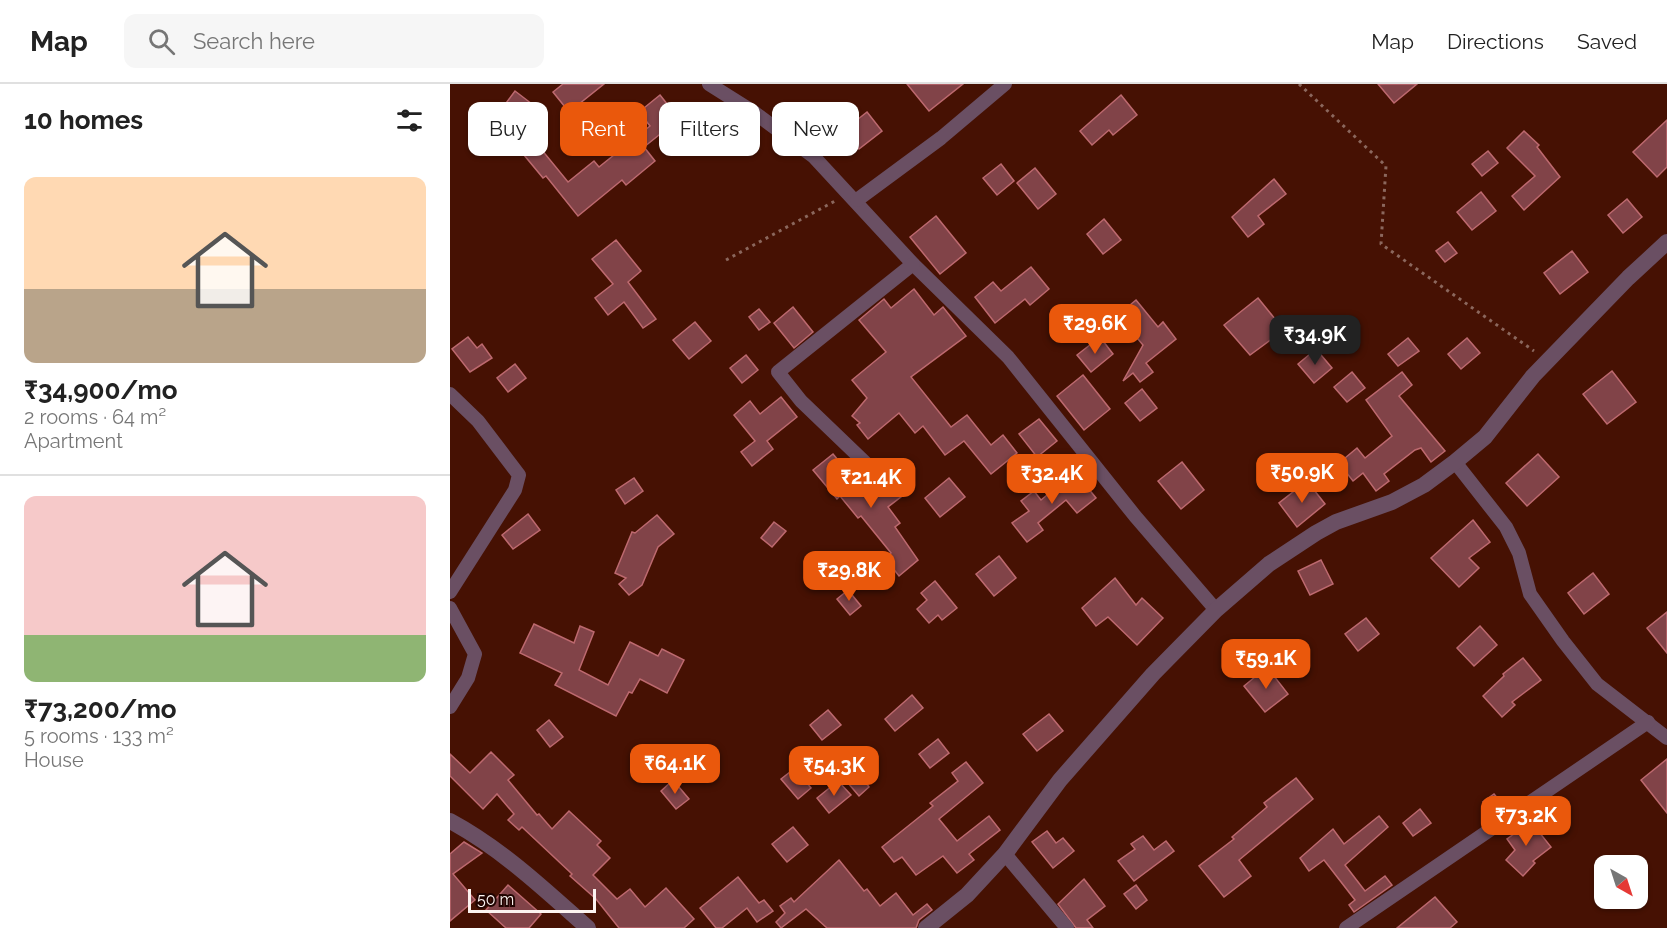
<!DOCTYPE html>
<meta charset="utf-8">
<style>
body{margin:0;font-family:Raleway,sans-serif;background:#f6f6f6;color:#222;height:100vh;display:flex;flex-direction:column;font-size:22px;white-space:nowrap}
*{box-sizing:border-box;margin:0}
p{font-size:20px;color:#767676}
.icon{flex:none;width:33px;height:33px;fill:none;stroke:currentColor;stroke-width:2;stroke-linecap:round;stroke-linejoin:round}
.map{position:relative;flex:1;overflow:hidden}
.drawer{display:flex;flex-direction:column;background:#fff;width:450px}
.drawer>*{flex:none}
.top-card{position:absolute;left:18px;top:18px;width:570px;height:54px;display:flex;gap:12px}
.needle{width:39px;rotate:141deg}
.fabs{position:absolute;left:1144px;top:771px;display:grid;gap:12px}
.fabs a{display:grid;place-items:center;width:54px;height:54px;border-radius:12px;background:#fff;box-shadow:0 2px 4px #0004;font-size:30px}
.scale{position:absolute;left:18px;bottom:15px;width:128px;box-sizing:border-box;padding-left:6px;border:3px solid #fcf3f0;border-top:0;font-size:16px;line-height:21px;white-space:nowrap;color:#fcf3f0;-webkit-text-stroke:4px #210401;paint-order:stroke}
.price{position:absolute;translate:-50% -51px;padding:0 14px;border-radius:12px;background:#ea580c;color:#fff;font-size:20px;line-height:39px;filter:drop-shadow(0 2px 3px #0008)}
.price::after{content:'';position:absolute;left:50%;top:36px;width:18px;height:14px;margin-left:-9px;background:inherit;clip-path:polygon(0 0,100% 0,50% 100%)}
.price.on{background:#222;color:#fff}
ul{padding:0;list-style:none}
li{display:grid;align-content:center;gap:12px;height:318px;padding:0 24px}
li+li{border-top:2px solid #e0e0e0}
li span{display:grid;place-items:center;height:186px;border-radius:12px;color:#555}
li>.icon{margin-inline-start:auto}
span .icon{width:108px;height:108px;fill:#fffc;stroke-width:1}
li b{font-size:26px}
h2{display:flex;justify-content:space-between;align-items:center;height:72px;padding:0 24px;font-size:26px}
.chip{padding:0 21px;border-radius:12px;background:#fff;box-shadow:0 2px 4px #0004;font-size:21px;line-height:54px}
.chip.on{background:#ea580c;color:#fff}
header{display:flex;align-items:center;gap:36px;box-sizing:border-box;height:84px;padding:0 30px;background:#fff;border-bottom:2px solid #e0e0e0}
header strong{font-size:28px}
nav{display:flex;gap:33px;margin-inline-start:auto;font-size:21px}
.search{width:420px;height:54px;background:#f6f6f6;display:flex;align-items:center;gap:15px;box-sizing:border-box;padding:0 21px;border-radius:12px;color:#767676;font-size:22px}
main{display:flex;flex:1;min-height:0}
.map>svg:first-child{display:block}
.building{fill:#814348;stroke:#bd696f;stroke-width:1.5}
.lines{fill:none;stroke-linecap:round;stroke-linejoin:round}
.path{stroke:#8b675d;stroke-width:3;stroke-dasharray:3 4.5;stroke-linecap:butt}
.minor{stroke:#6a4f63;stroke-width:14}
.tertiary{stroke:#6a4f63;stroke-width:16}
</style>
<header>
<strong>Map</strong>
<div class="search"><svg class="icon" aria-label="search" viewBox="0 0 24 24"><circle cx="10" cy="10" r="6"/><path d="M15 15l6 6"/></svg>Search here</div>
<nav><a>Map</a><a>Directions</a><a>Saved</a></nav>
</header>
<main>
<section class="drawer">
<h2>10 homes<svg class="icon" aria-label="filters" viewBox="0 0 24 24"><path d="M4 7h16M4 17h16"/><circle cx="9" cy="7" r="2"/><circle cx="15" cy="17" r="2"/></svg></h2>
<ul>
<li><span style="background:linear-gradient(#ffd9b3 60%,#b9a48a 0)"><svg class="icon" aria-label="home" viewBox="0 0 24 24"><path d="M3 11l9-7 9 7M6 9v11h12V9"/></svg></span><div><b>₹34,900/mo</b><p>2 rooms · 64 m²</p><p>Apartment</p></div></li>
<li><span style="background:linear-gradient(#f6c9c9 75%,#8fb573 0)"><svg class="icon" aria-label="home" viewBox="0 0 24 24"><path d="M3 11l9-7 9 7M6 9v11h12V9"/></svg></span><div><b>₹73,200/mo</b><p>5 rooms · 133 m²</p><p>House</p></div></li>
</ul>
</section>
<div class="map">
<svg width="1217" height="844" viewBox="0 0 1217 844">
<rect width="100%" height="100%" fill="#461103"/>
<!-- building -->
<g class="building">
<path d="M113,0h41l-35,28 -16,-20z"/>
<path d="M457,0h56l-34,27z"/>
<path d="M928,0h39l-23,19z"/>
<path d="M65,7l17,13 -10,12 -21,14 -10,-14 10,-6z"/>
<path d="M210,11l19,24 -35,28 11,14 -29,24 -4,-5 -44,36 -32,-40 -3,2 -19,-23 13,-11 31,38 26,-21 5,6 51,-41 -11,-14z"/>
<path d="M671,11l16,20 -24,20 -4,-5 -17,15 -12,-14z"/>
<path d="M417,28l15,19 -23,18 -16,-18z"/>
<path d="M1217,36v47l-10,10 -24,-25z"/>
<path d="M1074,47l15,14 -2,2 23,30 -36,33 -12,-14 23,-20 -28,-28z"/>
<path d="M1038,67l10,12 -16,13 -10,-12z"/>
<path d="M551,80l13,17 -17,14 -14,-17z"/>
<path d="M585,84l21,26 -18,15 -21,-26z"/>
<path d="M824,95l12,15 -28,22 6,8 -16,13 -16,-20z"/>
<path d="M1031,108l15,19 -24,19 -15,-18z"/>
<path d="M1177,115l15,18 -19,16 -15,-18z"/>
<path d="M486,132l30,37 -26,21 -30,-37z"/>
<path d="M654,135l17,21 -18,14 -16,-20z"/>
<path d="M166,156l25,31 -13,11 28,37 -13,9 -19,-26 -16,13 -13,-17 18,-14 -21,-25z"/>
<path d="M998,158l9,11 -12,9 -9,-11z"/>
<path d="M1122,167l16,21 -28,22 -16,-21z"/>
<path d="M581,183l18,22 -19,16 -5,-6 -30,24 -20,-26 18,-15 8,9z"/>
<path d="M464,205l20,26 9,-8 23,29 -55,41 40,50 16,-12 24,30 12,-10 14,18 -26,21 -27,-33 -19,14 -22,-29 -8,7 -16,-20 -31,26 -11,-14 3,-2 -8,-7 15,-18 -15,-18 34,-28 -27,-32 25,-21 7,9z"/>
<path d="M808,214l26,32 -34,25 -26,-30z"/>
<path d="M686,216l22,27 5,-5 13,17 -30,24 7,9 -13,10 -7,-9 -10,8 20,-36 -25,-30z"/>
<path d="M343,223l20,25 -19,16 -20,-25z"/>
<path d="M309,225l11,13 -11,8 -10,-13z"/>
<path d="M245,238l16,19 -22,18 -16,-19z"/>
<path d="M18,253l9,11 5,-4 10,14 -22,14 -18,-23z"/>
<path d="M650,253l13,17 -22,18 -14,-17z"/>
<path d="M958,254l11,13 -21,15 -10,-12z"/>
<path d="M1017,254l13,15 -19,16 -13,-15z"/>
<path d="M866,265l16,19 -18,15 -16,-19z"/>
<path d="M296,271l12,15 -16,13 -12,-15z"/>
<path d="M65,280l11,14 -18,14 -11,-14z"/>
<path d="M1162,287l24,31 -29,22 -24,-30z"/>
<path d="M902,288l13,16 -18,14 -13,-15z"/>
<path d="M952,288l10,13 -13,11 46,55 -14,11 -10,-14 -6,2 -31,24 5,7 -13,10 -13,-18 -10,8 -14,-18 18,-15 8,10 27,-22 -26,-36z"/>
<path d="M633,291l27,34 -26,21 -27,-34z"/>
<path d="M692,305l15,19 -17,13 -15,-18z"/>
<path d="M331,313l16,20 -30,24 6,8 -21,17 -11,-14 14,-11 -21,-26 16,-14 10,13z"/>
<path d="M589,335l18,22 -20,16 -18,-23z"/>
<path d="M383,370l34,41 25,-20 14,18 -18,14 12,16 -5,4 23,33 -19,16 -14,-18 6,-5 -30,-37 -3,2 -18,-22 -3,3 -24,-29z"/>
<path d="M1088,370l21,23 -32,29 -21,-23z"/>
<path d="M732,378l22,28 -23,19 -23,-28z"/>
<path d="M625,388l21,26 -19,15 -11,-13 -28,23 5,7 -16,12 -15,-19 17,-12 -8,-10 13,-10 7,9z"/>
<path d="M184,394l9,13 -18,13 -9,-14z"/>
<path d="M499,394l16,19 -25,20 -15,-19z"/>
<path d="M857,397l18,23 -28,23 -18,-24z"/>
<path d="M78,430l12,16 -27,19 -11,-14z"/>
<path d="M207,431l17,19 -16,13 -16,38 -13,10 -10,-11 7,-6 -11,-5 17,-41 3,1z"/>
<path d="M1023,436l17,22 -21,16 10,10 -20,19 -28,-29z"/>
<path d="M324,438l12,9 -14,16 -11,-9z"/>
<path d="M549,472l17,22 -22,18 -18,-22z"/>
<path d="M871,476l12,24 -23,11 -12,-24z"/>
<path d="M1143,489l16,21 -25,20 -16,-21z"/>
<path d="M665,494l21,27 6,-7 21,20 -26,27 -29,-28 -12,9 -14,-18z"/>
<path d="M485,497l22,27 -15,12 -4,-5 -9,8 -12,-14 10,-9 -6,-7z"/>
<path d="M398,506l13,16 -11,9 -13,-16z"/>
<path d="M1217,528v41l-20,-25z"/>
<path d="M916,534l13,16 -21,17 -13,-17z"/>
<path d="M84,540l40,19 6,-17 14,6 -15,38 29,15 22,-43 28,14 4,-7 22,11 -17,33 -27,-14 -8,14 -3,-1 -13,24 -61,-31 7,-12 -42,-20z"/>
<path d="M1030,542l17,19 -23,21 -17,-18z"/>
<path d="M1073,574l18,22 -29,22 3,3 -13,12 -19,-21 21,-20 -1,-2z"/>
<path d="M817,583l21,27 -23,18 -21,-26z"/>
<path d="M462,611l11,13 -28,23 -10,-12z"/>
<path d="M378,626l13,15 -19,15 -12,-15z"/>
<path d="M599,630l14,17 -26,20 -14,-17z"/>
<path d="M99,636l14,17 -13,10 -13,-17z"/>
<path d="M488,655l11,14 -19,15 -11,-14z"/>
<path d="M41,668l23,23 -6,5 29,35 2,-1 13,15 17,-18 32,30 -4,4 13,13 -17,17 24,24 13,-10 15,18 21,-19 28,31 -10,9h-65l-23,-29 -26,-23 2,-2 -50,-47 -3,3 -11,-10 6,-6 -17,-20 -14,15 -33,-33v-22l20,19z"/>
<path d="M1217,675v54l-26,-33z"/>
<path d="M516,678l17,21 -44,36 18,22 32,-25 11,14 -31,24 5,6 -17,13 -14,-17 -27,19 -14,-18 -8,5 -12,-15 51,-41 -3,-3 28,-22 -6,-8z"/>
<path d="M345,684l16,20 -13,11 -17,-20z"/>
<path d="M410,690l9,13 -10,9 -11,-13z"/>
<path d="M846,694l17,21 -74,61 12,16 -27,21 -25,-31 35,-27 -2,-2 35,-30 -3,-4z"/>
<path d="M223,696l16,19 -13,10 -15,-18z"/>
<path d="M388,697l13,14 -22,18 -12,-15z"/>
<path d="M1044,710l10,12 -11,9 -10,-13z"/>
<path d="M970,725l11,14 -18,13 -10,-13z"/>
<path d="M929,732l9,11 -43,38 20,26 20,-15 7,9 -38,27 -5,-7 6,-5 -31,-40 -15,11 -9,-13 33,-29 11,15z"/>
<path d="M1078,734l23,29 -18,14 2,2 -12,13 -17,-16 9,-10 -8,-11 11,-8 -2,-4z"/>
<path d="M343,743l15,18 -21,17 -15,-18z"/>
<path d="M597,747l9,12 7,-5 11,13 -21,17 -21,-26z"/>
<path d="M693,752l11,14 12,-9 8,10 -40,30 -16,-20 17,-12 -4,-5z"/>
<path d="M14,758l18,11 -29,21 22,26 -25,21v-67z"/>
<path d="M389,776l25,31 3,-2 13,17 16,-13 17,22 14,-11 5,6 -13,10 -3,8h-89l-21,-19 -25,19 -5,-6 9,-9 -5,-7 11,-8 3,4z"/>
<path d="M288,793l21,26 5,-3 9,11 -16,11 -10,-14 -25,20h-6l-16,-20z"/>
<path d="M634,795l21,27 -18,14 6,8h-17l-18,-24z"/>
<path d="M58,801l33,29 -12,14h-23l-20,-18z"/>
<path d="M686,801l11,15 -11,9 -12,-15z"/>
<path d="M985,813l22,25 -7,6h-53z"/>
</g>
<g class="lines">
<!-- path -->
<g class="path">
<path d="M849,0l87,82 -5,78 153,107"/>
<path d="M276,176l109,-59"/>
</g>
<!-- minor -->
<g class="minor">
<path d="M259,0l46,29 59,44 99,107 95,93 127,159 81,94"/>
<path d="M407,116l84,-62 64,-54"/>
<path d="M0,310l28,27 41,54 -4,15 -65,102"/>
<path d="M1005,378l51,65 13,26 11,41 33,47 34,43 70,54"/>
<path d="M426,389l-75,-72 -23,-29 135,-108"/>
<path d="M0,524l25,46 -7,24 -18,29"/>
<path d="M555,770l62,74"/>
<path d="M896,844l302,-206"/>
</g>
<!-- tertiary -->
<g class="tertiary">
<path d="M0,737c52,28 94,68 138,107"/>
<path d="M476,844l41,-33 38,-41 55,-74 93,-106 63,-64 53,-46 47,-31 20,-11 56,-20 32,-17 31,-23 30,-25 48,-61 95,-98 39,-36"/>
</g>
</g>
</svg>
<div class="fabs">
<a><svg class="needle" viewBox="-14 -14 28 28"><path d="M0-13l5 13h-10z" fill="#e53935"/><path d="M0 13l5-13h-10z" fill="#767676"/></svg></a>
</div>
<div class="scale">50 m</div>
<b class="price" style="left:645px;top:271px">₹29.6K</b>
<b class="price on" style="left:865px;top:282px">₹34.9K</b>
<b class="price" style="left:852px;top:420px">₹50.9K</b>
<b class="price" style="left:602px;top:421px">₹32.4K</b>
<b class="price" style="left:421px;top:425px">₹21.4K</b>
<b class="price" style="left:399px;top:518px">₹29.8K</b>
<b class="price" style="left:816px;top:606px">₹59.1K</b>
<b class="price" style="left:225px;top:711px">₹64.1K</b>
<b class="price" style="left:384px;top:713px">₹54.3K</b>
<b class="price" style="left:1076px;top:763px">₹73.2K</b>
<div class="top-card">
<a class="chip">Buy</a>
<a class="chip on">Rent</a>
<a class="chip">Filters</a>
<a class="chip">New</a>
</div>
</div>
</main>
